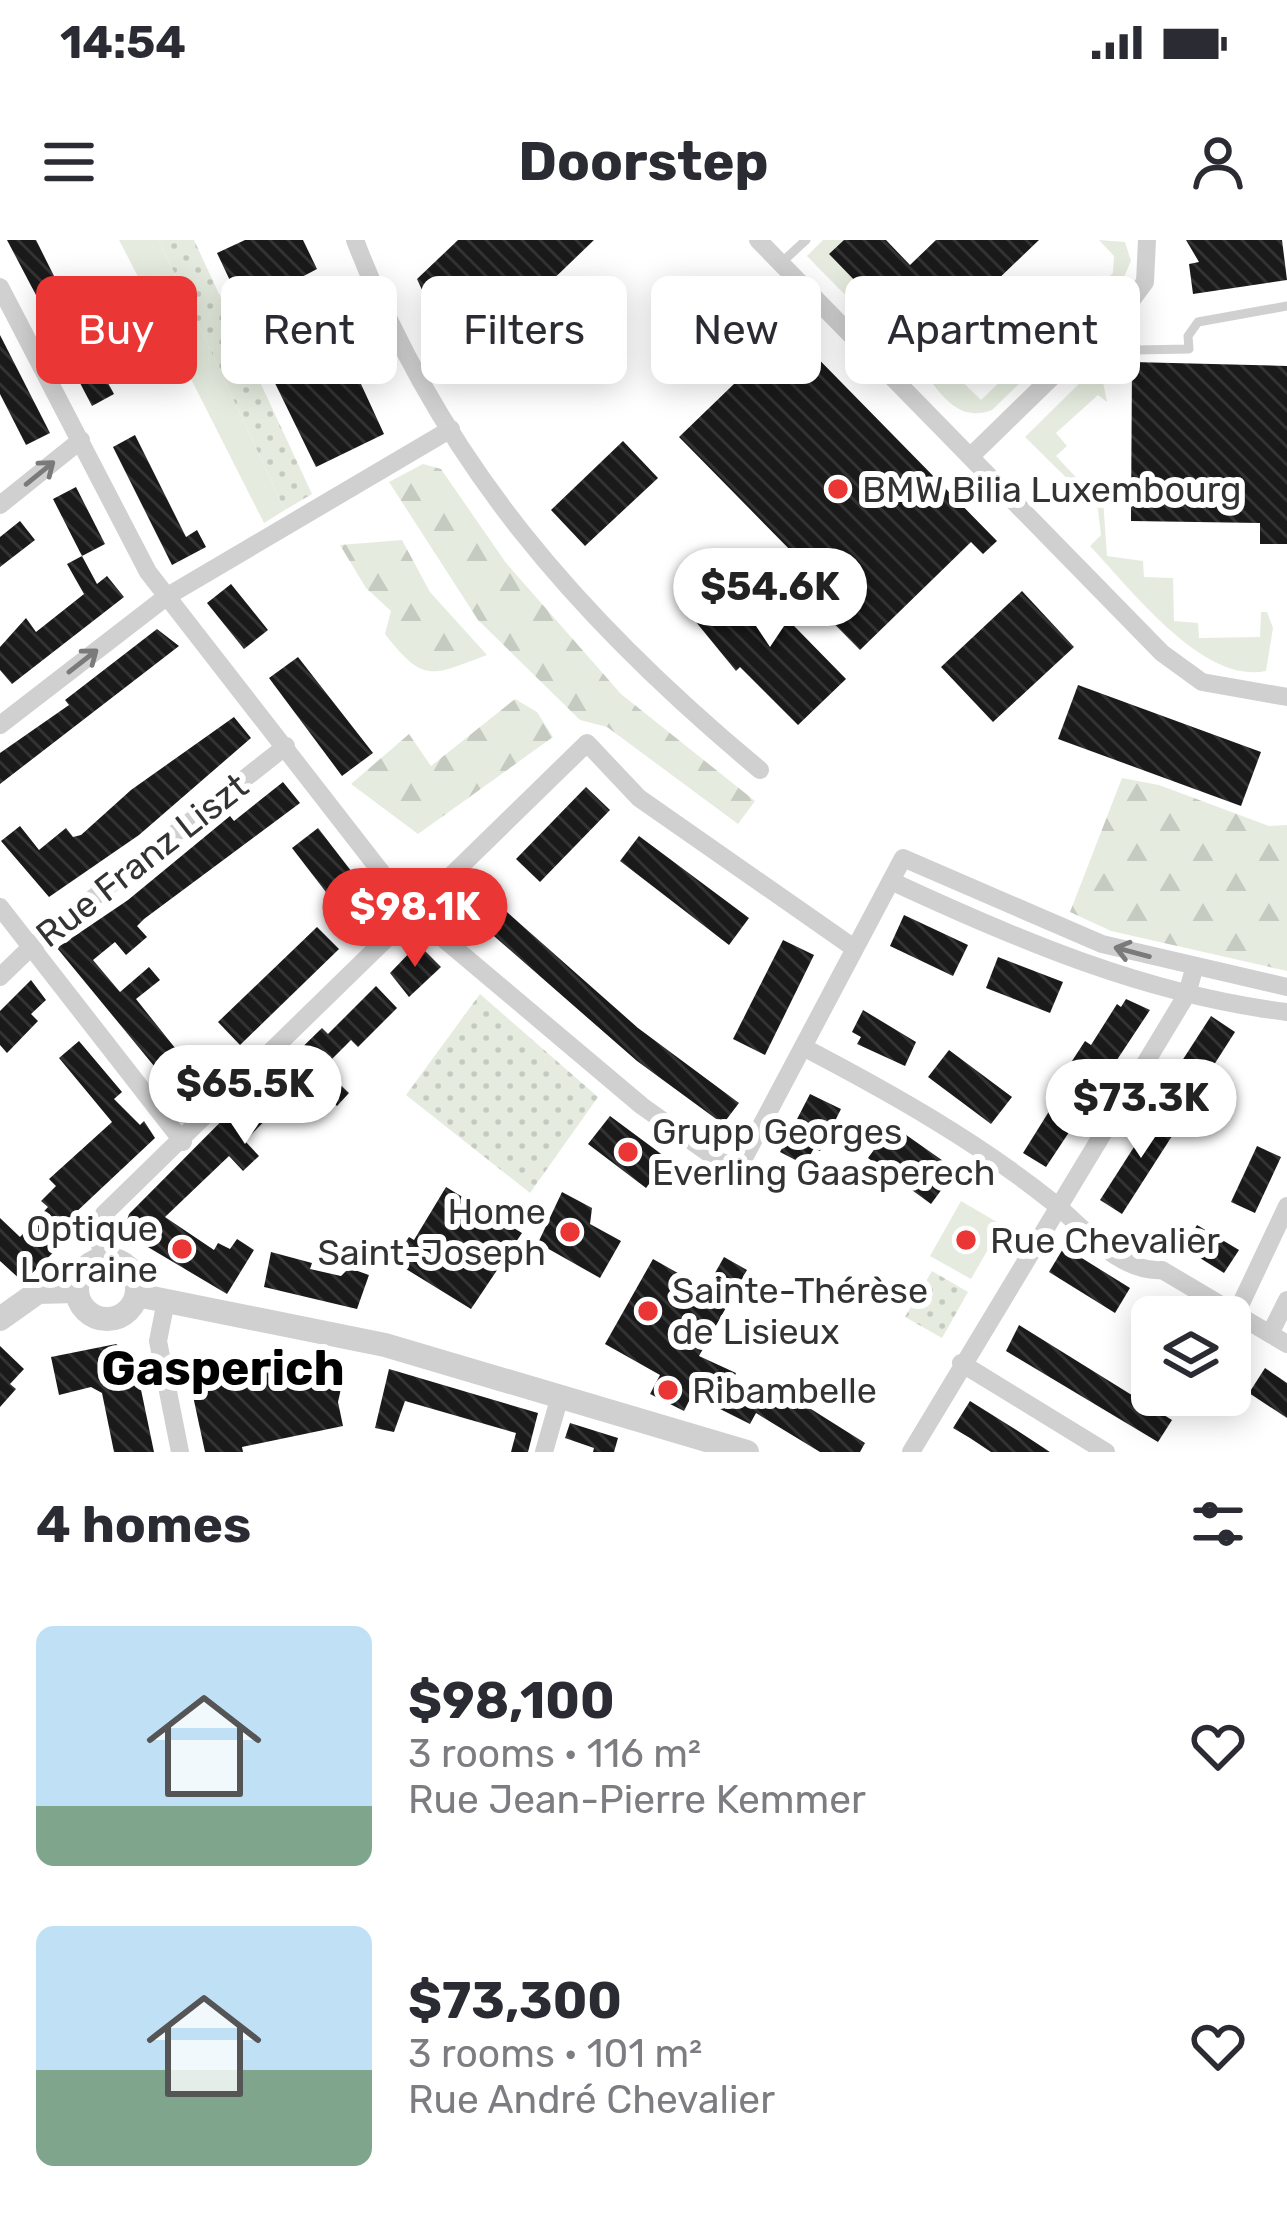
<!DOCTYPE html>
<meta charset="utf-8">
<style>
body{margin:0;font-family:Rubik,sans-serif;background:#f7f7f7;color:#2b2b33;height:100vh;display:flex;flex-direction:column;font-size:45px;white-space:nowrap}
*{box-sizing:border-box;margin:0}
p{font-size:39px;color:#7c7c81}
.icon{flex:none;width:66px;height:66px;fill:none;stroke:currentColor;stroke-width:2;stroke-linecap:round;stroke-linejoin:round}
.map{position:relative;height:1212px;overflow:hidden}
.panel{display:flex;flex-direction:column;background:#fff;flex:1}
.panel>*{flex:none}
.guide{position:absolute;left:36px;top:36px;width:1215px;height:108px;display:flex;gap:24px}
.buttons{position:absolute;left:1131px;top:1056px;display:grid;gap:24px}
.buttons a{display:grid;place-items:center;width:120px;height:120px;border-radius:18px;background:#fff;box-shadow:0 6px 30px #0003;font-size:60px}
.price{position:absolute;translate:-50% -102px;padding:0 27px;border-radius:42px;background:#fff;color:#222;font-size:39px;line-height:78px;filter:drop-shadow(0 3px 6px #0008)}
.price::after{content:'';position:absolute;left:50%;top:72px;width:36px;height:27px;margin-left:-18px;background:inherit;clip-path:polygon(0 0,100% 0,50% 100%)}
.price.active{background:#ea3635;color:#fff}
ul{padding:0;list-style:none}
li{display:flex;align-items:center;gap:36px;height:300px;padding:0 36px}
li span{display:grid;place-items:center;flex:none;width:336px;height:240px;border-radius:18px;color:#555}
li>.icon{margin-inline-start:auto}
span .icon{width:144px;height:144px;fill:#fffc;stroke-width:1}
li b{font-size:51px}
h2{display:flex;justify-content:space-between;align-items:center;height:144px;padding:0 36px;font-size:51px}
.chip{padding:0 42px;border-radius:18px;background:#fff;box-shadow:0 6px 30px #0003;font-size:42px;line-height:108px}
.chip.active{background:#ea3635;color:#fff}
.status{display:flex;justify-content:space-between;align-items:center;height:84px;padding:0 60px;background:#fff;direction:ltr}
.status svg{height:33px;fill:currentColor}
header{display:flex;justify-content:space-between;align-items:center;height:156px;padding:0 36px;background:#fff;font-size:54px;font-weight:700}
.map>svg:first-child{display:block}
.grass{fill:#e5ecdf}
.forest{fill:url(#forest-firs)}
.park{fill:url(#park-dots)}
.building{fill:url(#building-back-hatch)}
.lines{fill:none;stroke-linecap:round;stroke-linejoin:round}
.service{stroke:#d0d0d0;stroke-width:9}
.minor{stroke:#d0d0d0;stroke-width:18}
.tertiary{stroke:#d0d0d0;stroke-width:24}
.oneway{stroke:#7a7a7a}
.poi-dot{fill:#ea3635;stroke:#fff;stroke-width:4.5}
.labels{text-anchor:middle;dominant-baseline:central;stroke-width:12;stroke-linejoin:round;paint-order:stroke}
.poi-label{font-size:36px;fill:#333;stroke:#fff;text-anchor:start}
.street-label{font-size:36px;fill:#333;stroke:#fff}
.district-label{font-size:48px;font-weight:bold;fill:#000;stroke:#fff}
</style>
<div class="status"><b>14:54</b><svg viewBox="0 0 49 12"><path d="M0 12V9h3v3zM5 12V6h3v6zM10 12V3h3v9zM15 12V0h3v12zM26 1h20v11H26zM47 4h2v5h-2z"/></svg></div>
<header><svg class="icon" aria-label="menu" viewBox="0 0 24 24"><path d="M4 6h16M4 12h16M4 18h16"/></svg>Doorstep<svg class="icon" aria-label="person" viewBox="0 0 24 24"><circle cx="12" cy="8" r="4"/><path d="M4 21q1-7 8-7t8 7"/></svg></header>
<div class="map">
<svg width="1287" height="1212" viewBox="0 0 1287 1212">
<defs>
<pattern id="forest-firs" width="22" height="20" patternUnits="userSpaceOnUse" patternTransform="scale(3)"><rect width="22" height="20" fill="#e5ecdf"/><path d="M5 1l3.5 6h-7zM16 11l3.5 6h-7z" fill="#c5cbc0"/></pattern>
<pattern id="park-dots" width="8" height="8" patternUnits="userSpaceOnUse" patternTransform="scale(3)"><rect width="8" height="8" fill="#e5ecdf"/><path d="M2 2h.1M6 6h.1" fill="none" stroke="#c5cbc0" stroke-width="1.8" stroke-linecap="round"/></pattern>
<pattern id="building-back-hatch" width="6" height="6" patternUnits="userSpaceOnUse" patternTransform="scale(3)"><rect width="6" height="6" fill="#1a1a1a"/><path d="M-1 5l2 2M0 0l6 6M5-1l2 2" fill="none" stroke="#333"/></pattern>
</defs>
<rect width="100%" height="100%" fill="#fff"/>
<!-- grass -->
<g class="grass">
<path d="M119,0h40l126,270 -21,13 -107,-211 10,-6 -7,-15 -12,5z"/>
<path d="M823,0h21l-14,15 89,92 -12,11 -100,-102z"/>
<path d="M1099,0l26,2 6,19 -11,25 -128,124c-27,10 -43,-5 -59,-26l16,-15 32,31 132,-127 1,-17z"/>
<path d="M1101,132l6,30 -9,-7 -42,38 11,13 -11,10 32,34 11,-10 3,5 5,71 36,5 1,16 29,1 1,43 24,2 1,15 61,-1 1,-25h6l6,16 -7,43c-63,14 -137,-84 -176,-125l11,-11 -3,-26 -73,-72 65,-64z"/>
<path d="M961,961l41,24 -31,54 -41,-23z"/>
</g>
<!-- forest -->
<g class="forest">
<path d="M423,224l18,5 65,94 115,131 134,107 -17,23 -131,-97 -27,-7 -102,-100 -89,-138z"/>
<path d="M402,300l28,52 57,63c-56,21 -63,29 -102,-21l6,-23 -25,-23 -26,-43z"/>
<path d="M515,459l22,13 16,25 -135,97 -67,-50 58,-50 22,32z"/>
<path d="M1122,538l37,7 110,41 18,-1v146l-176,-40 -41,-19z"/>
</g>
<!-- park -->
<g class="park">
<path d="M159,0h35l118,254 -27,16z"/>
<path d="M480,754l118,103 -68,96 -124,-98z"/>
<path d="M932,1031l36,21 -26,46 -37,-21z"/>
</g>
<!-- building -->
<g class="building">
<path d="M7,0h29l42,84 -21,11z"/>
<path d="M245,0h58l14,29 -74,39 -26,-55z"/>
<path d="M458,0h136l-135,130 -42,-91z"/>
<path d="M844,0h42l24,25 26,-25h103l-47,45 7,7 -31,30 -11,-12 -33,42 -95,-98z"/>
<path d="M1186,0h96l5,40 -94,14 -4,-30 10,-2z"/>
<path d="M326,68l58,126 -68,33 -65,-133 35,-16 3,8z"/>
<path d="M790,90l207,211 -14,13 -12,-12 -111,108 -77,-78 15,-14 -119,-121z"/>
<path d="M0,95l50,98 -24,12 -26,-51z"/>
<path d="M89,108l25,46 -22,12 -24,-46z"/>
<path d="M1132,122l155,4v178h-27v-21l-129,-2z"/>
<path d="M135,195l51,102 11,-7 9,17 -34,18 -59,-118z"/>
<path d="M623,201l35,37 -73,68 -34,-36z"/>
<path d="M76,247l29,57 -23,12 -29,-57z"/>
<path d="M20,281l15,19 -35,27v-30z"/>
<path d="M82,316l15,28 10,-8 17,21 -112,87 -12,-14v-23l26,-29 10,14 48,-38 -17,-30z"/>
<path d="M744,335l102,104 -48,46 -58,-58 -4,4 -40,-49z"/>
<path d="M231,344l37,46 -24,19 -37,-46z"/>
<path d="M1022,351l52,56 -81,75 -52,-55z"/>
<path d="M157,389l22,17 -179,138v-31l69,-48 -4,-5z"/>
<path d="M298,417l75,96 -31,23 -73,-98z"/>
<path d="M1078,445l183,67 -20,54 -183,-67z"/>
<path d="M234,477l17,21 -112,97 -90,62 -48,-56 19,-15 19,24 27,-22 7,9 8,-2 50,-45z"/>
<path d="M283,542l17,21 -156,116 -7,7 10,11 -21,18 -11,-13 -22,18 27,32 29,-25 11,13 -24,19 67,84 -21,17 -125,-152 71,-48 102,-84 4,5z"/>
<path d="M586,547l24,23 -70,72 -24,-23z"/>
<path d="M318,588l64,83 -26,20 -64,-83z"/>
<path d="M639,596l110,82 -20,27 -109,-84z"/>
<path d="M481,649l157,139 101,75 -16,21 -86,-63 -174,-152z"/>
<path d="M904,675l64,30 -15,31 -63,-30z"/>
<path d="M317,687l22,22 -99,96 -22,-23z"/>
<path d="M783,700l31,15 -49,100 -32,-16z"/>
<path d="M418,704l23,23 -32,30 -19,-24z"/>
<path d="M998,717l65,25 -13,31 -64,-25z"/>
<path d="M31,740l15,20 -15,14 7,7 -31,32 -7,-8v-34z"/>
<path d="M376,746l21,22 -39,39 -7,-7 -28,28 26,25 -12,13 -30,-29 -62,64 14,15 -16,15 -14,-15 -64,61 49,33 4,-7 12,6 7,-10 17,11 -27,44 -96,-57 -6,-11 4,-12 151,-152 3,4 39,-38 6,6z"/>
<path d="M1126,759l24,11 -104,157 -23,-14 55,-88 -6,-4 13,-20 6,4 26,-41 4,3z"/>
<path d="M863,770l53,32 -11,24 -48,-22 4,-7 -9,-5z"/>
<path d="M1211,776l24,16 -41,64 -25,-15z"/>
<path d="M79,801l43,51 -8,7 26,26 4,-4 11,17 -98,92 9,10 -43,42 -23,-21v-43l20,19 28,-30 -7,-6 15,-15 -7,-7 63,-57 -53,-64z"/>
<path d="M949,810l63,47 -21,27 -63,-47z"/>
<path d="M810,854l31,15 -21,42 -6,-3 -9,17 -25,-13z"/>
<path d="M1159,868l22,14 -59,92 -22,-14z"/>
<path d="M610,876l58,43 -22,29 -58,-44z"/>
<path d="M892,885l64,45 -25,34 -63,-46z"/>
<path d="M1257,906l24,11 -26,56 -24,-11z"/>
<path d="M446,947l76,46 -51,76 -78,-48 16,-24 5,3z"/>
<path d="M562,952l30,16 -2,16 31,17 -21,37 -62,-35z"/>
<path d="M1197,985l42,25 -15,23 -40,-25z"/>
<path d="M1064,1007l66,41 -15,25 -66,-41z"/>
<path d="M271,1012l41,11 -2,6 31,7 8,-8 20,7 -12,34 -93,-22z"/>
<path d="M724,1017l23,13 -48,86 37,17 -5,12 35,18 10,-16 89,56 -5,9h-40l-64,-39 -6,11 -58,-29 -8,16 -34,-17 10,-19 -55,-31 48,-85 53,30z"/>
<path d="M1019,1085l153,95 -14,22 -152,-91z"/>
<path d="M116,1104l18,12 20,96h-40l-12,-59 -11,-6 -32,8 -8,-38z"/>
<path d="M0,1106l24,23 -14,15 6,5 -16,18z"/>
<path d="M298,1118l48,8 -8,36 5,24 -101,21 1,5h-38l-15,-70z"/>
<path d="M1265,1128l22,15v35l-38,-25z"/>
<path d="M389,1129l149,44 -10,39h-17l5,-19 -111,-32 -11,31 -19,-4z"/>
<path d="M970,1161l51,32 29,19h-59l-21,-14 -17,-10z"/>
<path d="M570,1183l48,15 -4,14h-21l1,-4 -29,-10z"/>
</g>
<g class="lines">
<!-- service -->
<g class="service">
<path d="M781,23l25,-23"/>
<path d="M1082,111l107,-2 -1,-13 10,-14 89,-16"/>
</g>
<!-- minor -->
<g class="minor">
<path d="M355,0c84,221 226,381 405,530"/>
<path d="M758,0l404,413 40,29 85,15"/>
<path d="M0,47l148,285 265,341 229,193 79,56 12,3 11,-7 159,-300 199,86 185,43"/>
<path d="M971,216l162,-158 12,-16 2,-42"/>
<path d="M0,265l81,-65"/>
<path d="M0,485l166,-128 285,-168"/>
<path d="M891,641c127,59 256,114 396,131"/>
<path d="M0,667l183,235"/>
<path d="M0,737l31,-30 255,-201"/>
<path d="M803,807c88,46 175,95 252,157 30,25 65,69 107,66l125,74"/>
<path d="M102,1018l-4,-28 6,-16 483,-471 52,55 215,150"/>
<path d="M166,1061l-8,40 22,111"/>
<path d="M1236,1074l51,-108"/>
<path d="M1270,1094l17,-34"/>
<path d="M961,1123l145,89"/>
<path d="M544,1212l16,-56"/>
<path d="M911,1212l276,-458 7,-25"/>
</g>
<!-- tertiary -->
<g class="tertiary">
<circle cx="107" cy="1049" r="30"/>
<path d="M137,1055l248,50 362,107"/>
<path d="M0,1079l38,-27 38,-1"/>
</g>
</g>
<!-- one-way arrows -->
<defs><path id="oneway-shaft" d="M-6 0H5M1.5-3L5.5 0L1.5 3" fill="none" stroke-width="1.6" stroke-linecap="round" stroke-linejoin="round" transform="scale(3)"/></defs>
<g class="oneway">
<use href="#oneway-shaft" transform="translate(40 233) rotate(-39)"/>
<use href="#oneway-shaft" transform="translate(83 421) rotate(-38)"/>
<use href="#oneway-shaft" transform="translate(1132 712) rotate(-165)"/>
</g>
<!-- markers -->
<g class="poi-dot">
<circle cx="838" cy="249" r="12"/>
<circle cx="628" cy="912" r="12"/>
<circle cx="570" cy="992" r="12"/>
<circle cx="966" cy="1000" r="12"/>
<circle cx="182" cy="1009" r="12"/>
<circle cx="648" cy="1071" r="12"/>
<circle cx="668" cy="1150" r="12"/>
</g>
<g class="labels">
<!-- poi labels -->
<g class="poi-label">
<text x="862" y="249">BMW Bilia Luxembourg</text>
<text x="652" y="891">Grupp Georges<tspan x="652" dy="41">Everling Gaasperech</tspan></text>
<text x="546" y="971" text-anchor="end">Home<tspan x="546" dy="41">Saint-Joseph</tspan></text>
<text x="158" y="988" text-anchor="end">Optique<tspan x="158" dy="41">Lorraine</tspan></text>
<text x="990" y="1000">Rue Chevalier</text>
<text x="672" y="1050">Sainte-Thérèse<tspan x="672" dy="41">de Lisieux</tspan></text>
<text x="692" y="1150">Ribambelle</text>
</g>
<!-- street labels -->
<g class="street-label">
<text transform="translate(142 620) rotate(-38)">Rue Franz Liszt</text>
</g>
<!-- district labels -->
<g class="district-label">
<text x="223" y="1128">Gasperich</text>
</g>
</g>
</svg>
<div class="buttons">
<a><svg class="icon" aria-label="layers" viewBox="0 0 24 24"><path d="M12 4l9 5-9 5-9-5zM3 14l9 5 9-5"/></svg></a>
</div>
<b class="price" style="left:770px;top:410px">$54.6K</b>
<b class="price active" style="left:415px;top:730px">$98.1K</b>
<b class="price" style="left:245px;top:907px">$65.5K</b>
<b class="price" style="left:1141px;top:921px">$73.3K</b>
<div class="guide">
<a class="chip active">Buy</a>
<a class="chip">Rent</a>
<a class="chip">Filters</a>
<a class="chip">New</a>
<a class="chip">Apartment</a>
</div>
</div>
<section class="panel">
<h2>4 homes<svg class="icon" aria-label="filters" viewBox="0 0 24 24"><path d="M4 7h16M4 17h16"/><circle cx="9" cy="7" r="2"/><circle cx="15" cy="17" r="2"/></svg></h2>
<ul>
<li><span style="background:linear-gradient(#bfe0f5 75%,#7fa58c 0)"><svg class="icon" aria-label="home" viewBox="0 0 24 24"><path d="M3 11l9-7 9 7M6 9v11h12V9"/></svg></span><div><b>$98,100</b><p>3 rooms · 116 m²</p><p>Rue Jean-Pierre Kemmer</p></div><svg class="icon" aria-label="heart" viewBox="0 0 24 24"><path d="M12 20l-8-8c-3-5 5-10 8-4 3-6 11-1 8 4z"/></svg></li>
<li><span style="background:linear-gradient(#bfe0f5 60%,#7fa58c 0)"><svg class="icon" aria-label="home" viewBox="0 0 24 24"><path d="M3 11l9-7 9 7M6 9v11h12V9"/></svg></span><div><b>$73,300</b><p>3 rooms · 101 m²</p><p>Rue André Chevalier</p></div><svg class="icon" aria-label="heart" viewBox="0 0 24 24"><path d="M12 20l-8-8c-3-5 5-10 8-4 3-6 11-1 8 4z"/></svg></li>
</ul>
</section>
